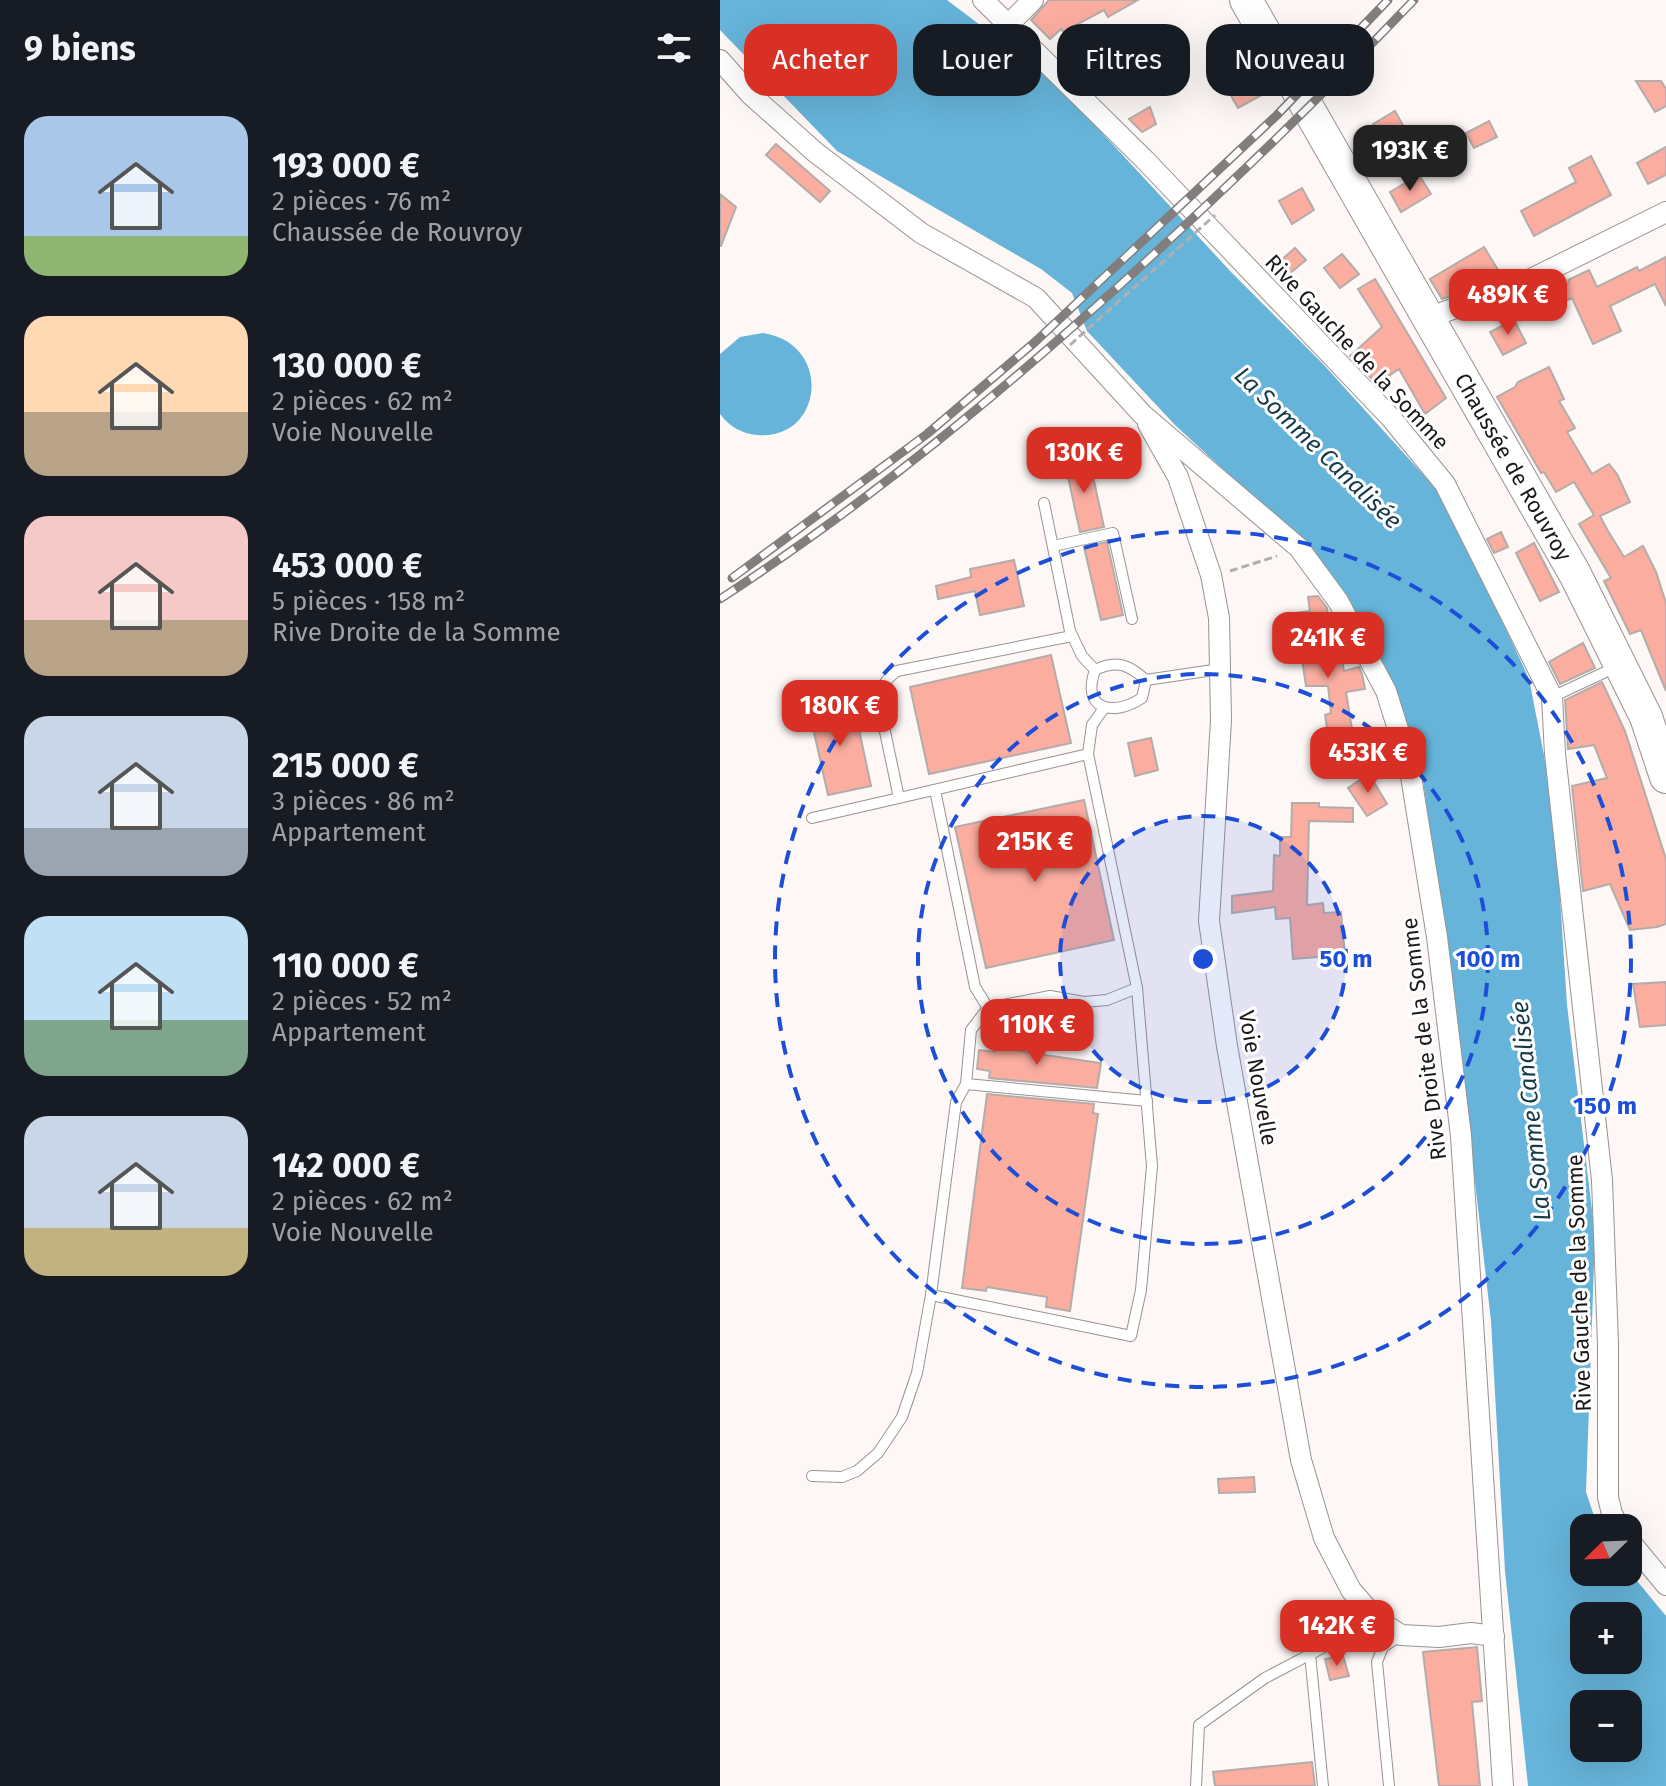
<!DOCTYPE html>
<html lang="fr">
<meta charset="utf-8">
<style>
body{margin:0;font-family:"Fira Sans",sans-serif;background:#242831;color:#f1f3f6;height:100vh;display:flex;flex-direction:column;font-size:30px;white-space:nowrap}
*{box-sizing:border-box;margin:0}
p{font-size:26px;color:#9ea1a6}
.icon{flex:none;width:44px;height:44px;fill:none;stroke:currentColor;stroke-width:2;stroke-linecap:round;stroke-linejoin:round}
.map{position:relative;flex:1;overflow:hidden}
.drawer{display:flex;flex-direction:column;background:#171b24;width:720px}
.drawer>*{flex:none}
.hud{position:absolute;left:24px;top:24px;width:760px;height:72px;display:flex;gap:16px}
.needle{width:52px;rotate:247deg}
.controls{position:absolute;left:850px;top:1514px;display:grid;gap:16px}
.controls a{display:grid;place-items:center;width:72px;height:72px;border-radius:16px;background:#171b24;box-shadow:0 8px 32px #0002;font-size:40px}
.price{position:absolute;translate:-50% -68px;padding:0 18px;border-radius:16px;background:#d93025;color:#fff;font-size:26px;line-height:52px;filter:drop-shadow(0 2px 4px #0008)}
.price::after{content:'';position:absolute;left:50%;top:48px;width:24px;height:18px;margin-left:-12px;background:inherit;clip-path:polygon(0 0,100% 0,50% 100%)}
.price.active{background:#222;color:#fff}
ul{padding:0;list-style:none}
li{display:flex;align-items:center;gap:24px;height:200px;padding:0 24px}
li span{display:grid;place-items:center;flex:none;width:224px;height:160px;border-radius:24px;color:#555}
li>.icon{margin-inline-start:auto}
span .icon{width:96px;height:96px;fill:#fffc;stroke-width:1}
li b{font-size:34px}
h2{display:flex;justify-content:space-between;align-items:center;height:96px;padding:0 24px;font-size:34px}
.chip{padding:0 28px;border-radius:24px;background:#171b24;box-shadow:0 8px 32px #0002;font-size:28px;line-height:72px}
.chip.active{background:#d93025;color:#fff}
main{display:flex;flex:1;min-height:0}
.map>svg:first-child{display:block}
.water{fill:#66b4da;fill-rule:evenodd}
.building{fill:#fbada0;stroke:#b2acab;stroke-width:2}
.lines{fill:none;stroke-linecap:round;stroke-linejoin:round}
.service-casing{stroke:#989392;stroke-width:12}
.minor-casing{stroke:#989392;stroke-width:22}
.primary-casing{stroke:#989392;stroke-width:34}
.path{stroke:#b2aead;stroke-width:3;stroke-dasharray:8 4;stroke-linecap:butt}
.service{stroke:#fff;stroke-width:10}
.minor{stroke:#fff;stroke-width:20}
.primary{stroke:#fff;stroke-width:32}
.rail-casing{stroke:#827e7d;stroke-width:9}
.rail{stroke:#fff;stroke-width:6;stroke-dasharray:18;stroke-linecap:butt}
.path-bridge{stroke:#b2aead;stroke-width:3;stroke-dasharray:8 4;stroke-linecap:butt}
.ring{fill:none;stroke:#1d4ed8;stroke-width:4;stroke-dasharray:14 10}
.labels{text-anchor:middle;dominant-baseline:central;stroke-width:6;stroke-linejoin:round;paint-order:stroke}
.street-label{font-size:22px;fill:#1b1918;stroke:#fff}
.water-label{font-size:24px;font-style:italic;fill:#163a4a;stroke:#fff}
.centre{fill:#1d4ed8;stroke:#fff;stroke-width:4}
.ring-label{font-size:24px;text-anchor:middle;font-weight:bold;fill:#1d4ed8;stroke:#fff;stroke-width:6;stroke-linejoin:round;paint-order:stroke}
</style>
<main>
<section class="drawer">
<h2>9 biens<svg class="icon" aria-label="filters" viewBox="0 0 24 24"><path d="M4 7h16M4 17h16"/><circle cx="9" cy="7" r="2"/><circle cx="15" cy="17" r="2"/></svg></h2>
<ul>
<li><span style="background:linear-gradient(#a9c7e8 75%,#8fb573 0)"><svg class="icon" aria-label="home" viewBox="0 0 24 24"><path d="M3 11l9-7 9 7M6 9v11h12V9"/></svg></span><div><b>193 000 €</b><p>2 pièces · 76 m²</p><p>Chaussée de Rouvroy</p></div></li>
<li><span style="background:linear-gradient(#ffd9b3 60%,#b9a48a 0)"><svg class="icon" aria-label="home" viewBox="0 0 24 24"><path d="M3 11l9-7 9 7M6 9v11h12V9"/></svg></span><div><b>130 000 €</b><p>2 pièces · 62 m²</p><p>Voie Nouvelle</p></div></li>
<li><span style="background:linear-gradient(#f6c9c9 65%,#b9a48a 0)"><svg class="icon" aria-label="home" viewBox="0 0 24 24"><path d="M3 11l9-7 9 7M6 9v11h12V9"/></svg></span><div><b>453 000 €</b><p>5 pièces · 158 m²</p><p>Rive Droite de la Somme</p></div></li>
<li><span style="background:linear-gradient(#c9d6e8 70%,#9aa5b1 0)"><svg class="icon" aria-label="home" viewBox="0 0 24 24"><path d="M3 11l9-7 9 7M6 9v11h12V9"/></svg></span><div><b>215 000 €</b><p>3 pièces · 86 m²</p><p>Appartement</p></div></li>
<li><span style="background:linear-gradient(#bfe0f5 65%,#7fa58c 0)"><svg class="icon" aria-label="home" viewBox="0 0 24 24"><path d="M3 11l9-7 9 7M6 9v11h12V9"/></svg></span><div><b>110 000 €</b><p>2 pièces · 52 m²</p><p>Appartement</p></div></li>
<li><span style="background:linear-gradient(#c9d6e8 70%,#c2b280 0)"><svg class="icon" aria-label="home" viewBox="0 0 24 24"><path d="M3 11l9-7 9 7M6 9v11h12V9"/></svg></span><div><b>142 000 €</b><p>2 pièces · 62 m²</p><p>Voie Nouvelle</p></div></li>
</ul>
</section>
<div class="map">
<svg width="946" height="1786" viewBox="0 0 946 1786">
<rect width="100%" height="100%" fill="#fdf7f6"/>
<!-- water -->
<g class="water">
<path d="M0,0h227l107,81 178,192 91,91 125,138 81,177 25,127 13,199 28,230 -9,257 12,36h-14v44h44v-2l38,46v170h-138l-23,-215 -14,-250 -33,-287 -38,-275 -30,-80 -92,-141 -122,-112 -89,-95 -15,-38 -31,-24 -204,-118 -117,-121zM864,1616h44v44h-44zM864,1704h44v44h-44z"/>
<path d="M43,333c71,11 60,108 -6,102 -15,-1 -28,-9 -37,-21v-60l20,-17z"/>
</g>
<!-- building -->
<g class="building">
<path d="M329,0h89l-30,17 -4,-7 -41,22 -2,-3 -11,10 -19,-19z"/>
<path d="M512,48l9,17 9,-6 19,32 -31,17 -8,-14 7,-5 -16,-21 3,-2 -7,-11z"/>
<path d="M916,81h25l5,8v17l-11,6z"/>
<path d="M430,107l6,17 -14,8 -13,-13z"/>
<path d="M675,111l15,27 -23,12 -14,-26z"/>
<path d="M769,121l8,16 -23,11 -8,-15z"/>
<path d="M56,144l54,47 -10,11 -54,-47z"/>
<path d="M946,147v28l-18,9 -11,-21z"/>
<path d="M871,156l20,39 -77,41 -13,-25 55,-29 -7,-14z"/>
<path d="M699,175l12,19 -30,18 -11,-20z"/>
<path d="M582,188l12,22 -22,14 -13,-23z"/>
<path d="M0,194l16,13 -15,39h-1z"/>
<path d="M764,247l19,31 -61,21 -12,-20z"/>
<path d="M575,248l11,12 -24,20 -10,-12z"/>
<path d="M622,254l17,20 -19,14 -16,-20z"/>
<path d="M946,257v49l-11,-22 -45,22 11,25 -28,13 -21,-46 -33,14 -5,-13 35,-16 -1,-3 21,-10 8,17 40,-20 2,4z"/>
<path d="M655,279l71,119 -21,16 -26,-45 -22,15 -27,-28 32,-29 -24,-38z"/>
<path d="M794,320l12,23 -23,12 -13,-23z"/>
<path d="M829,367l15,32 -5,2 16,27 -8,4 25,42 17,-10 8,10 13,28 -30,14 8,15 16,26 19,-11 13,26 10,31v88l-25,-61 -11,4 -26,-53 7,-3 -32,-54 15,-9 -20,-33 -18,10 -12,-20 -3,1 -44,-76 18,-10 3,-5z"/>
<path d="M369,458l15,69 -24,5 -15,-69z"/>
<path d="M781,532l7,15 -14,6 -7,-14z"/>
<path d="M387,542l16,73 -22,5 -17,-73z"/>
<path d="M814,543l25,49 -19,9 -24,-48z"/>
<path d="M294,560l10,46 -44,9 -5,-24 -37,8 -2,-13 35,-9 -1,-8z"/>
<path d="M598,596l9,12 2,14 -17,3 5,34 24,-6 3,18 15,-4 3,7 3,15 -19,3 11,68 -25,2 -10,-15h8l-5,-32 6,-2 -3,-27h-22l-4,-27 -9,2 -4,-24 8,-1 -3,-23 16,-2 -2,-14z"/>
<path d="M863,643l12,25 -35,16 -11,-22z"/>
<path d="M331,655l20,88 -142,31 -19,-87z"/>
<path d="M882,682l23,49 41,128v65l-9,3 -27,3 -20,-46 -27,7 -11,-105 35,-8 -13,-33 -26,4 -3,-49z"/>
<path d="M133,701l18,85 -43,9 -19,-85z"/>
<path d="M431,738l7,32 -23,6 -7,-33z"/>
<path d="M649,774l18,30 -20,12 -19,-28z"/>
<path d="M364,800l30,140 -128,28 -31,-141z"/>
<path d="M572,803h27v4l34,1v14l-44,-1 -2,84 16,-2 1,10 17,-1 4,43 -52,4 -3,-41 -14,1 -1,-12 -43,6v-17l41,-5 1,-36 6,1v-19h11z"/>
<path d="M946,982v43l-26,2 -7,-43z"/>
<path d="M276,1039l16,1 -1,10 90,13 -4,25 -108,-10 1,-7 -13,-2 2,-19 16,2z"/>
<path d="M267,1094l107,10 -1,9 5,1 -28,197 -24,-4 1,-10 -60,-10 -1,4 -24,-3z"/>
<path d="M534,1477l1,15 -36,1 -1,-14z"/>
<path d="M757,1647l5,54 -10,1 8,84h-41l-16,-134z"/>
<path d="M623,1656l6,20 -19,4 -5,-21z"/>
<path d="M592,1762l3,24h-100l-2,-14z"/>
</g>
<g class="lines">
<defs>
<g id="service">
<path d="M324,503l26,128 12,25 13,14"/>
<path d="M333,546l60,-13 19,86"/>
<path d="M352,636l-175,35c-12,9 -17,16 -18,32l20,95 189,-44 4,-29 12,-17"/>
<path d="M426,680l-4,18c-29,19 -61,12 -47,-28 22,-11 34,-5 51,10l74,-11"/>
<path d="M832,697l64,-30"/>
<path d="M215,790l40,197 13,21 62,-12 34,6 23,-2 30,-12 -49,-234"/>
<path d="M92,818l87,-20"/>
<path d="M268,1008l-17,22 -5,54 181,17"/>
<path d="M211,1295l200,41 10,-46 11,-124 -15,-178"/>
<path d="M92,1476l30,1 15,-6 21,-18 24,-36 15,-44 14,-78 25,-193 10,-18"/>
<path d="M590,1654l13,132"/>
<path d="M476,1786l3,-61 66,-47 61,-32 35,-13 15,-14"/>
<path d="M669,1786l-12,-124 6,-15 18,-12"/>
</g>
<g id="minor">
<path d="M263,0l162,160 246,258 54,66 107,213 3,57 47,426 6,164v153l4,17 8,14"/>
<path d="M288,25l25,-25"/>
<path d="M0,60l30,34 65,58 106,81 115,65 106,116 157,134 39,53 48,90 23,73 28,173 24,199 42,650"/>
<path d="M711,323l13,-11 69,-24 153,-76"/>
<path d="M428,424l30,53 33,98 8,43 2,102 -12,201 18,125 74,414 23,78 27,52 25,29 25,16 38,2 32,-4 23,3"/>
<path d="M908,1539l38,46"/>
</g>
<g id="primary">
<path id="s1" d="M526,0l329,574 71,143 20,60"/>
</g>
</defs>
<!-- service casing -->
<use href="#service" class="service-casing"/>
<!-- minor casing -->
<use href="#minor" class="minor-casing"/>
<!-- primary casing -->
<use href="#primary" class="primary-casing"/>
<!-- path -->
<path class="path" d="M510,571l47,-15"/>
<!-- service -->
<use href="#service" class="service"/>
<!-- minor -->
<use href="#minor" class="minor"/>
<!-- primary -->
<use href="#primary" class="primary"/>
<defs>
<g id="rail">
<path d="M12,578l195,-144 108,-92 241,-226 112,-116"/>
<path d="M0,599c151,-98 288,-212 421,-333 94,-86 185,-174 273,-266"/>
</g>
</defs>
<!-- rail casing -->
<use href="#rail" class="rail-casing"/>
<!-- rail -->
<use href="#rail" class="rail"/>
<!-- path-bridge -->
<path class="path-bridge" d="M350,345l145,-130"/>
</g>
<!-- distance rings -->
<circle cx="483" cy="959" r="143" fill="#1d4ed8" fill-opacity=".12"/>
<g class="ring">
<circle cx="483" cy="959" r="143"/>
<circle cx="483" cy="959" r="285"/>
<circle cx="483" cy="959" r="428"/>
</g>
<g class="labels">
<!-- street labels -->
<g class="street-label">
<text transform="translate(637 352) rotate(47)">Rive Gauche de la Somme</text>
<text stroke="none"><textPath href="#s1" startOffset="538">Chaussée de Rouvroy</textPath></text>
<text transform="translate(704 1039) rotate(-97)">Rive Droite de la Somme</text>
<text transform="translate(538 1078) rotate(80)">Voie Nouvelle</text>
<text transform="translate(859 1283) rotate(-92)">Rive Gauche de la Somme</text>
</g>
<!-- water labels -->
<g class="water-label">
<text transform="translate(598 448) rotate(44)">La Somme Canalisée</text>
<text transform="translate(811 1111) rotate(-96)">La Somme Canalisée</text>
</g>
</g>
<circle cx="483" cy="959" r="12" class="centre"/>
<g class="ring-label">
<text x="626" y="967">50 m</text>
<text x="768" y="967">100 m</text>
<text x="885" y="1114">150 m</text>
</g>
</svg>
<div class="controls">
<a><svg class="needle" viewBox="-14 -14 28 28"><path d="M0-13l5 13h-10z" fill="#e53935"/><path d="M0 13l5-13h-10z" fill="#9ea1a6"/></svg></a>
<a>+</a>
<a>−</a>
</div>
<b class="price active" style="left:690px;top:193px">193K €</b>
<b class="price" style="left:788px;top:337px">489K €</b>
<b class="price" style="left:364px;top:495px">130K €</b>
<b class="price" style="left:608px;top:680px">241K €</b>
<b class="price" style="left:120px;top:748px">180K €</b>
<b class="price" style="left:648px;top:795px">453K €</b>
<b class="price" style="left:315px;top:884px">215K €</b>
<b class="price" style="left:317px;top:1067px">110K €</b>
<b class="price" style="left:617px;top:1668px">142K €</b>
<div class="hud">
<a class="chip active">Acheter</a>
<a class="chip">Louer</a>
<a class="chip">Filtres</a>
<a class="chip">Nouveau</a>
</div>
</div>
</main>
